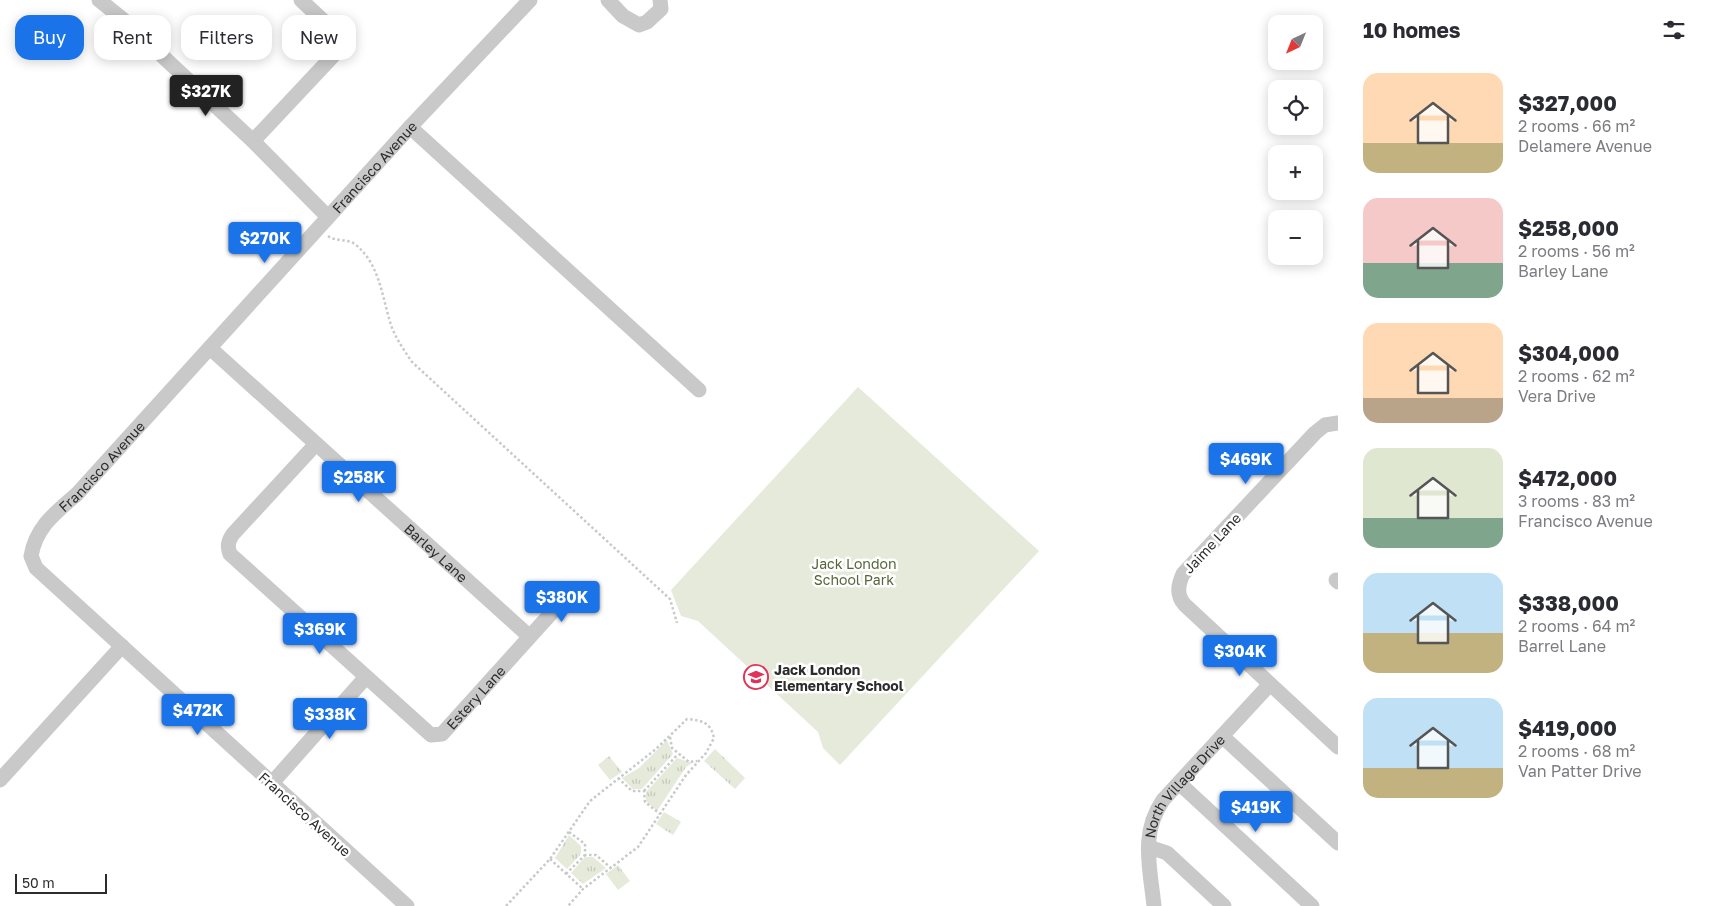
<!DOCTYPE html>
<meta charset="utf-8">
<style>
body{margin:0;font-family:"Golos Text",sans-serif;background:#f7f7f7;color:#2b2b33;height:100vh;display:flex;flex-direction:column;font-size:19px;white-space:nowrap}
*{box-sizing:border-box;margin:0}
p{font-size:16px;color:#7c7c81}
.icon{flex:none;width:28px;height:28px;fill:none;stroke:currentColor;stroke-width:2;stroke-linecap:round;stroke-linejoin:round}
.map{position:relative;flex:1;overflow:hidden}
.details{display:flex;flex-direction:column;background:#fff;width:375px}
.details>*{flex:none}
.banner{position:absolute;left:15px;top:15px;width:475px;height:45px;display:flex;gap:10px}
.needle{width:32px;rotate:223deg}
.fabs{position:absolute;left:1268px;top:15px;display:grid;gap:10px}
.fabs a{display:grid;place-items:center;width:55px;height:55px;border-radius:10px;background:#fff;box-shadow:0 2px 12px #0003;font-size:25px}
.scale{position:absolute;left:15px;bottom:12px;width:92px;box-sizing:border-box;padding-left:5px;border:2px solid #2c2c2c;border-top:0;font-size:14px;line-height:18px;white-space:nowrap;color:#2c2c2c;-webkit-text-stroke:4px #fff;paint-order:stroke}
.price{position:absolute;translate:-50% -42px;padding:0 11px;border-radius:5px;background:#1a73e8;color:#fff;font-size:16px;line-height:32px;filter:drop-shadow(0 1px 2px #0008)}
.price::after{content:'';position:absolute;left:50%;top:30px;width:15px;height:11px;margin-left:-8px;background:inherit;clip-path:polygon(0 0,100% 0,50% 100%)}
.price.selected{background:#222;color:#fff}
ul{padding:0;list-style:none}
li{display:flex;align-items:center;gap:15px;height:125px;padding:0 25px}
li span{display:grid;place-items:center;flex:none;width:140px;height:100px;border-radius:15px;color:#555}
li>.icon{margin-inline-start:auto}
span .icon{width:60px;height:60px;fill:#fffc;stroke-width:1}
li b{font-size:21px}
h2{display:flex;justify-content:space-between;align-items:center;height:60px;padding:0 25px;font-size:21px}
.pill{padding:0 18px;border-radius:15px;background:#fff;box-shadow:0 2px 12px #0003;font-size:18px;line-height:45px}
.pill.selected{background:#1a73e8;color:#fff}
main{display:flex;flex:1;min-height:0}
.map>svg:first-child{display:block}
.grass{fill:url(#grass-tufts)}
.park{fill:#e5eada}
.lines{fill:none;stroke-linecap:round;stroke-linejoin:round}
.path{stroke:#c9c9c9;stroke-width:2.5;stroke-dasharray:2.5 2.5;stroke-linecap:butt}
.minor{stroke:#c9c9c9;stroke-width:15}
.labels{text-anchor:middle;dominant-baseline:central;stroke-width:5;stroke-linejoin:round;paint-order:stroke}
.street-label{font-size:14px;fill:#2c2c2c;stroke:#fff}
.park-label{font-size:14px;fill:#56663b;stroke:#fff}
.poi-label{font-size:14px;font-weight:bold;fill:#2c2c2c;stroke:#fff;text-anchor:start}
</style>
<main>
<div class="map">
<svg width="1338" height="906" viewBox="0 0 1338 906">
<defs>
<pattern id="grass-tufts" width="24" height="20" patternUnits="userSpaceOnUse" patternTransform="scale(1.25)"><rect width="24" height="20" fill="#e5eada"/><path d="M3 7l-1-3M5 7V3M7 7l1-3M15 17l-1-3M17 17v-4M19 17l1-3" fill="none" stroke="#c5c9bb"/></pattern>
</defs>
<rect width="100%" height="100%" fill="#fff"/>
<!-- grass -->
<g class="grass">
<path d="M667,740l6,14 -31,35h-9l-11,-11 17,-10z"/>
<path d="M715,749l30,29 -10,11 -31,-28z"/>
<path d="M609,756l13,16 -12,8 -12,-15z"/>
<path d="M677,758l15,5 -6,4 -29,44 -11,-10v-9z"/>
<path d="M664,812l17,10 -8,13 -17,-11z"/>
<path d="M569,835l12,11v8l-14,15 -12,-11z"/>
<path d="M585,857h8l13,11 -23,16 -12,-11z"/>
<path d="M618,865l12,16 -12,9 -12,-16z"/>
</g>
<!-- park -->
<path class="park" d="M858,387l181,164 -199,214 -17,-17 -5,-16 -120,-111 -17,-5 -10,-26z"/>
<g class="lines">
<!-- path -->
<g class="path">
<path d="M328,236c8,6 20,2 28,9 24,20 26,52 35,80 5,14 13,25 21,37l258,237 7,24"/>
<path d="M670,737l2,11 17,14 8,-1"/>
<path d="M618,778l14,13h12l1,11 15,12"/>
<path d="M644,791l34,-37"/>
<path d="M569,832l16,12v11h11l15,13"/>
<path d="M550,859l33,30"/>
<path d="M566,874l19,-19"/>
<path d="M506,906l44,-47 40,-58 66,-52 31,-30c15,1 24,4 27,19l-8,15 -20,22 -48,72 -55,42 -15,17"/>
</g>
<!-- minor -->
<g class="minor">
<path d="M99,0l26,21 128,120 75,76"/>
<path d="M608,0l15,16 16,9 8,-3 14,-13 -1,-9"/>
<path d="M410,127l289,263"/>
<path d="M253,141l93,-99 -45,-42"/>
<path id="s1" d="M210,348l319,288"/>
<path d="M1338,423l-13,2 -10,8 -132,141c-5,11 -7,21 2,31l153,142"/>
<path id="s2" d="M316,444l-83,90c-5,7 -6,12 -3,20l201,181 11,-1 131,-145"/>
<path d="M1336,580l2,2"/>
<path d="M1222,736l116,107"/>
<path d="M0,780l122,-134"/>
<path d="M272,783l94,-106"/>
<path d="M1179,783l133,123"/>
<path d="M1149,847l18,6 57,53"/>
<path id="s3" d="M407,906l-371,-338 -5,-12c5,-29 24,-43 46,-62l333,-367 120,-127"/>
<path id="s4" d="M1154,906c-4,-39 -14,-72 9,-106l107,-116"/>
</g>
</g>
<!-- icons -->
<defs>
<symbol id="school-ring" viewBox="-11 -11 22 22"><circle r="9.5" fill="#fff" stroke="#df3359" stroke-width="1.5"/><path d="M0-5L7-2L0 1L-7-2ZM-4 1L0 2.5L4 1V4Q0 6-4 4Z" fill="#df3359"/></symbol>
</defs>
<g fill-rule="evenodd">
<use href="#school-ring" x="742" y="663" width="28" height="28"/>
</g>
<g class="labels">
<!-- street labels -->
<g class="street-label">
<text stroke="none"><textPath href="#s3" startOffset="1036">Francisco Avenue</textPath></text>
<text stroke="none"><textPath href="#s3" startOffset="631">Francisco Avenue</textPath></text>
<text transform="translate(1212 543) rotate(-47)">Jaime Lane</text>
<text stroke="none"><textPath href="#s1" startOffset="305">Barley Lane</textPath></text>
<text stroke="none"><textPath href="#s2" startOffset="475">Estery Lane</textPath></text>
<text stroke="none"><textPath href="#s4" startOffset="132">North Village Drive</textPath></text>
<text transform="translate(305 814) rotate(42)">Francisco Avenue</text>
</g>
<!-- park labels -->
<g class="park-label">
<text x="854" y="563">Jack London<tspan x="854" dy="16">School Park</tspan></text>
</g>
<!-- poi labels -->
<g class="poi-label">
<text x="774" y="669">Jack London<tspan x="774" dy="16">Elementary School</tspan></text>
</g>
</g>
</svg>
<div class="fabs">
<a><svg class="needle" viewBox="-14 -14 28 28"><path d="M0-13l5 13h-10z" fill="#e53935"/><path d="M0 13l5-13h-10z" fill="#7c7c81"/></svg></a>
<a><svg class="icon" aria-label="locate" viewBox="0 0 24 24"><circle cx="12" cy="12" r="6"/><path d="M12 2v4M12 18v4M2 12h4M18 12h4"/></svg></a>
<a>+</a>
<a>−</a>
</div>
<div class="scale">50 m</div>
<b class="price selected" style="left:206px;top:117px">$327K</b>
<b class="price" style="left:265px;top:264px">$270K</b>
<b class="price" style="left:1246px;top:485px">$469K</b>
<b class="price" style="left:359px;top:503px">$258K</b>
<b class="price" style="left:562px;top:623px">$380K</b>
<b class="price" style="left:320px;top:655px">$369K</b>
<b class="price" style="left:1240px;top:677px">$304K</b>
<b class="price" style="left:198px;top:736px">$472K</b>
<b class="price" style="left:330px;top:740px">$338K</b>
<b class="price" style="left:1256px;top:833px">$419K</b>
<div class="banner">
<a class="pill selected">Buy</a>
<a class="pill">Rent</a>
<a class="pill">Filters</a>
<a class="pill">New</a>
</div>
</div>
<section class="details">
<h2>10 homes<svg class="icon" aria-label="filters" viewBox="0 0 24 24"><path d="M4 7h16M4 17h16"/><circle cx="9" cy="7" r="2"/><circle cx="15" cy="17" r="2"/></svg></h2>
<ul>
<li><span style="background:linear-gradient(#ffd9b3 70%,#c2b280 0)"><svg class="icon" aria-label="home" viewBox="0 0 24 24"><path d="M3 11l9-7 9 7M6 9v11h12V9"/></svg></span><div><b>$327,000</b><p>2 rooms · 66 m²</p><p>Delamere Avenue</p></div></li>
<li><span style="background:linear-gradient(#f6c9c9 65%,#7fa58c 0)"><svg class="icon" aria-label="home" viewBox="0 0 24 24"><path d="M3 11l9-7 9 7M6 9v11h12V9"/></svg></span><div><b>$258,000</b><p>2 rooms · 56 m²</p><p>Barley Lane</p></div></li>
<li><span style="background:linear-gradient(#ffd9b3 75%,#b9a48a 0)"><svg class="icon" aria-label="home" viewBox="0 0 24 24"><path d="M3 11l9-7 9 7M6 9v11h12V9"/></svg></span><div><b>$304,000</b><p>2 rooms · 62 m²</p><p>Vera Drive</p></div></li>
<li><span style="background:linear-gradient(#dfe7d0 70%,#7fa58c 0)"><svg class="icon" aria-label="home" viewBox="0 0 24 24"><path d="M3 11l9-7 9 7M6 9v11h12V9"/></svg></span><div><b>$472,000</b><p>3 rooms · 83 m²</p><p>Francisco Avenue</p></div></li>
<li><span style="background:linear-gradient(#bfe0f5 60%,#c2b280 0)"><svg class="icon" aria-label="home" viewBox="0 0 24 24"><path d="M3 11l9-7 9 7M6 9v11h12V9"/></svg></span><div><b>$338,000</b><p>2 rooms · 64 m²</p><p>Barrel Lane</p></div></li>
<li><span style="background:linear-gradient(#bfe0f5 70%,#c2b280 0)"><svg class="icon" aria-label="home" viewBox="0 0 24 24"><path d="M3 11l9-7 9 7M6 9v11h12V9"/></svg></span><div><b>$419,000</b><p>2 rooms · 68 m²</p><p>Van Patter Drive</p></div></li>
</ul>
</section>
</main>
